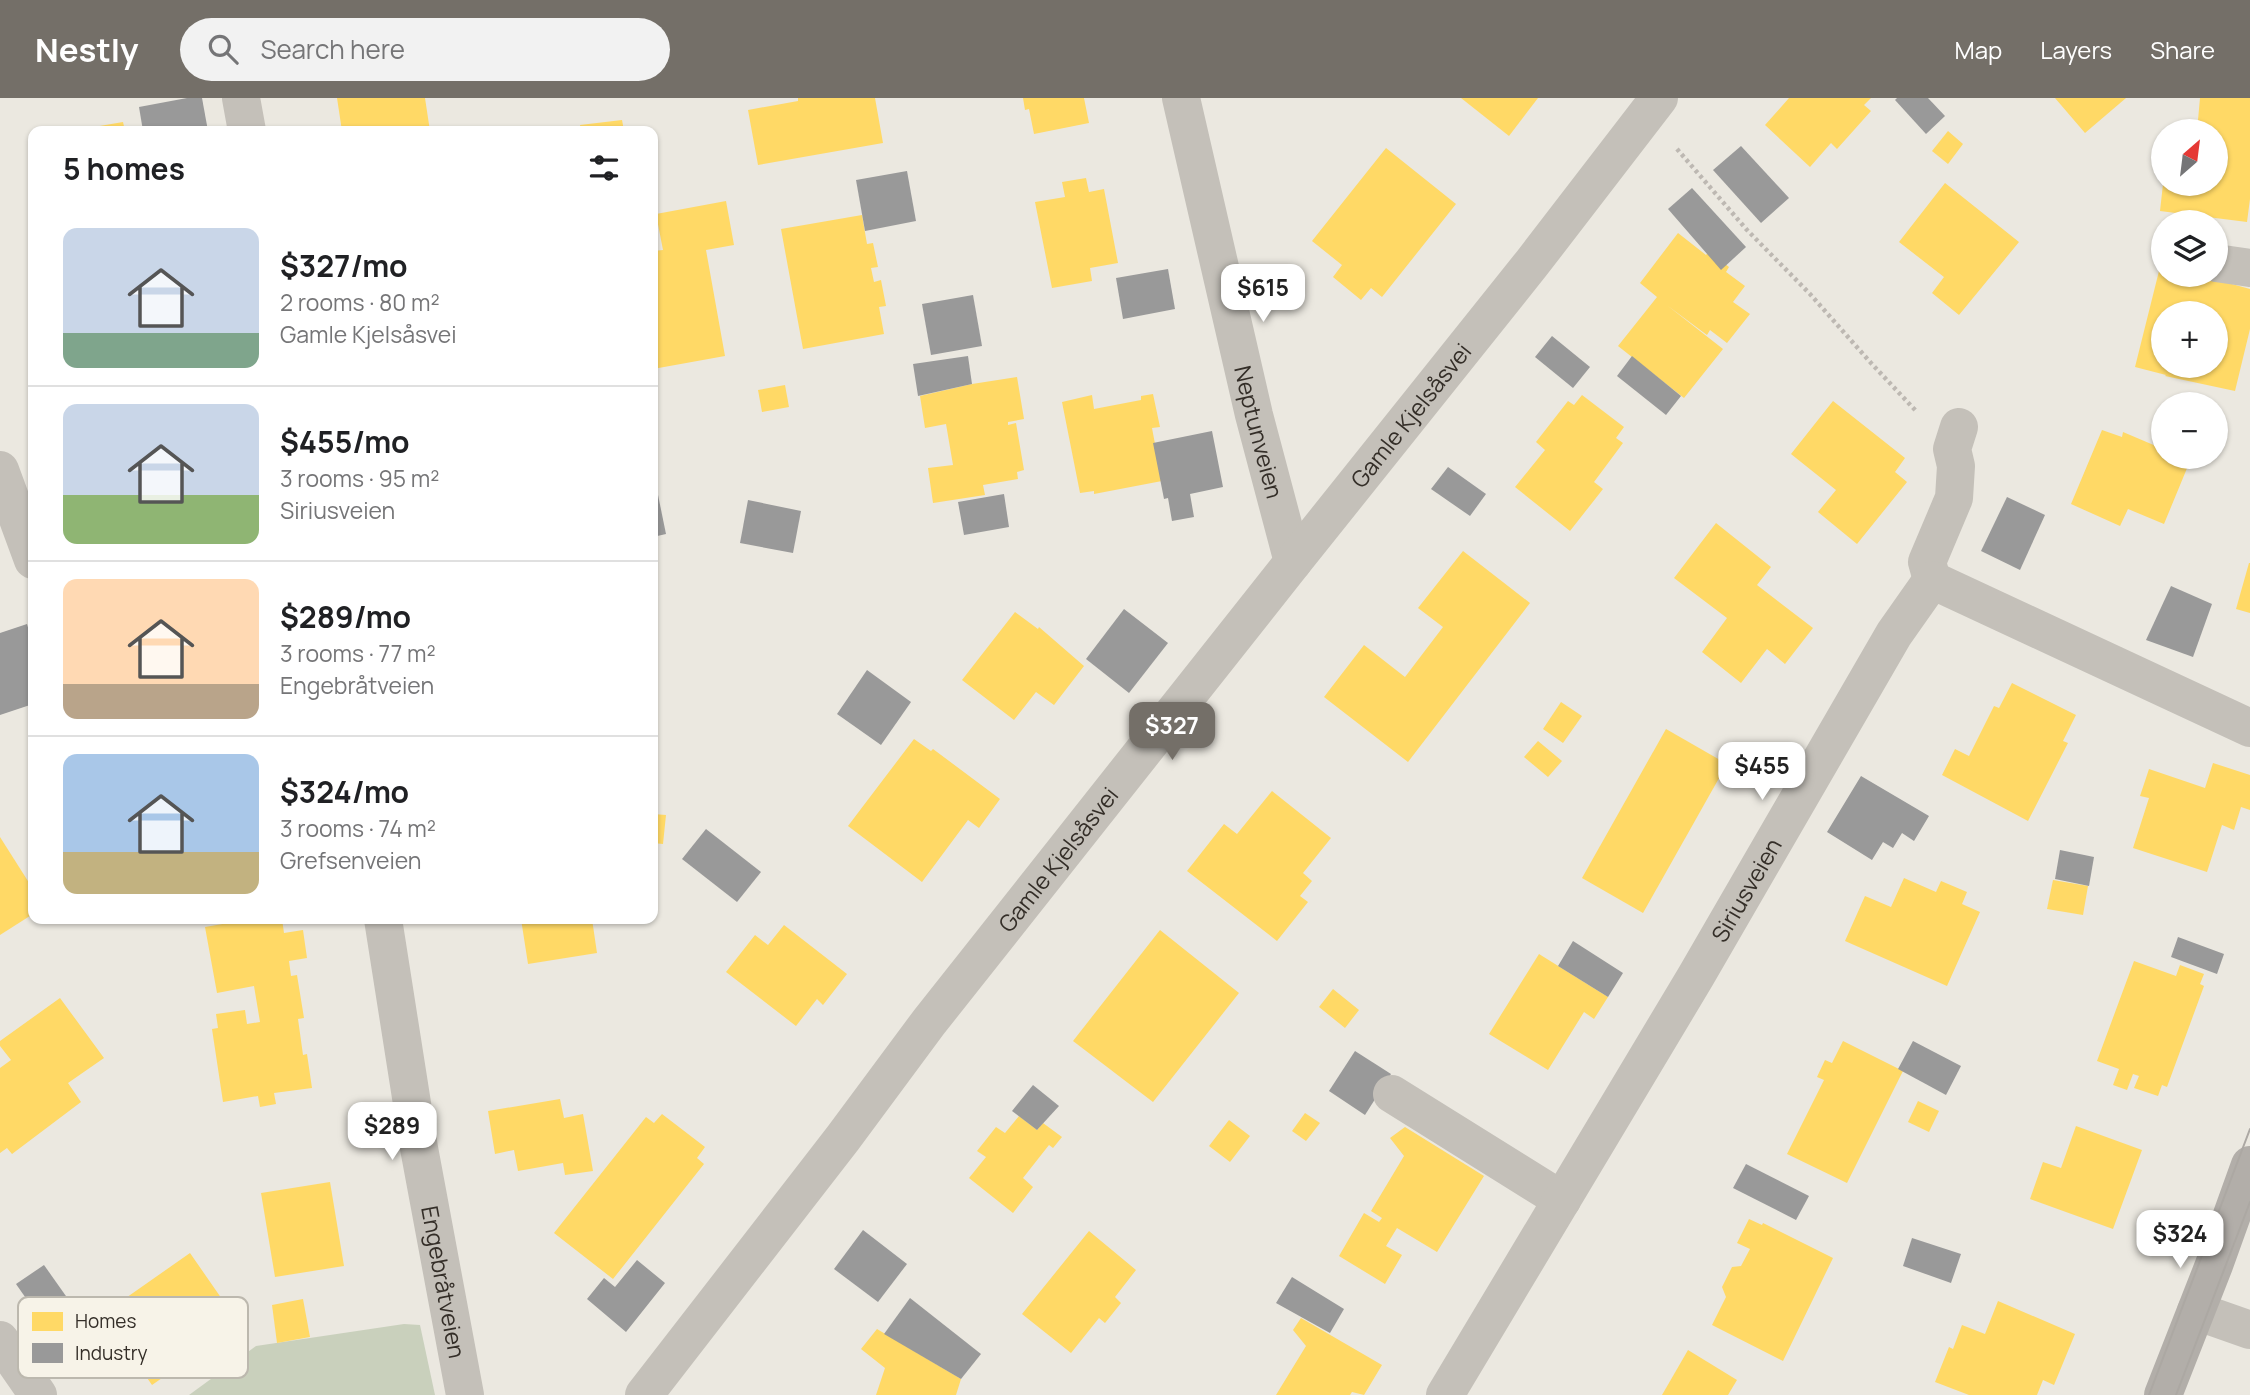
<!DOCTYPE html>
<meta charset="utf-8">
<style>
body{margin:0;font-family:Manrope,sans-serif;background:#f2f2f2;color:#202124;height:100vh;display:flex;flex-direction:column;font-size:26px;white-space:nowrap}
*{box-sizing:border-box;margin:0}
p{font-size:23px;color:#757577}
.icon{flex:none;width:38px;height:38px;fill:none;stroke:currentColor;stroke-width:2;stroke-linecap:round;stroke-linejoin:round}
.map{position:relative;flex:1;overflow:hidden}
.drawer{position:absolute;left:28px;top:28px;width:630px;height:798px;display:flex;flex-direction:column;background:#fff;border-radius:14px;box-shadow:0 2px 5px #0004}
.drawer>*{flex:none}
.needle{width:46px;rotate:28deg}
.buttons{position:absolute;left:2151px;top:21px;display:grid;gap:14px}
.buttons a{display:grid;place-items:center;width:77px;height:77px;border-radius:50%;background:#fff;box-shadow:0 2px 5px #0004;font-size:35px}
.price{position:absolute;translate:-50% -60px;padding:0 16px;border-radius:14px;background:#fff;color:#222;font-size:23px;line-height:46px;filter:drop-shadow(0 2px 4px #0008)}
.price::after{content:'';position:absolute;left:50%;top:42px;width:21px;height:16px;margin-left:-10px;background:inherit;clip-path:polygon(0 0,100% 0,50% 100%)}
.price.selected{background:#746f68;color:#fff}
ul{padding:0;list-style:none}
li{display:flex;align-items:center;gap:21px;height:175px;padding:0 35px}
li+li{border-top:2px solid #e0e0e0}
li span{display:grid;place-items:center;flex:none;width:196px;height:140px;border-radius:14px;color:#555}
li>.icon{margin-inline-start:auto}
span .icon{width:84px;height:84px;fill:#fffc;stroke-width:1}
li b{font-size:30px}
h2{display:flex;justify-content:space-between;align-items:center;height:84px;padding:0 35px;font-size:30px}
header{display:flex;align-items:center;gap:42px;box-sizing:border-box;height:98px;padding:0 35px;background:#746f68;color:#fff}
header strong{font-size:33px}
nav{display:flex;gap:38px;margin-inline-start:auto;font-size:24px}
.search{width:490px;height:63px;background:#f2f2f2;display:flex;align-items:center;gap:18px;box-sizing:border-box;padding:0 24px;border-radius:38px;color:#757577;font-size:26px}
.map>svg:first-child{display:block}
.green{fill:#c9d0bc}
.homes{fill:#ffd966;fill-rule:evenodd}
.industry{fill:#999}
.lines{fill:none;stroke-linecap:round;stroke-linejoin:round}
.path{stroke:#bdb8b2;stroke-width:4.5;stroke-dasharray:3.5 3.5;stroke-linecap:butt}
.minor{stroke:#c4c0b9;stroke-width:38}
.major{stroke:#b2aea9;stroke-width:38}
.tram{stroke:#aca8a3;stroke-width:2}
.labels{text-anchor:middle;dominant-baseline:central;stroke-width:7;stroke-linejoin:round;paint-order:stroke}
.street-label{font-size:23px;fill:#342e28;stroke:#f7f3e8}
.key{fill:#f7f3e8;stroke:#bcb8ae;stroke-width:2}
.key-label{font-size:19px;fill:#342e28}
</style>
<header>
<strong>Nestly</strong>
<div class="search"><svg class="icon" aria-label="search" viewBox="0 0 24 24"><circle cx="10" cy="10" r="6"/><path d="M15 15l6 6"/></svg>Search here</div>
<nav><a>Map</a><a>Layers</a><a>Share</a></nav>
</header>
<div class="map">
<svg width="2250" height="1297" viewBox="0 0 2250 1297">
<rect width="100%" height="100%" fill="#ebe8e0"/>
<!-- green -->
<path class="green" d="M404,1226l16,1 15,70h-246l67,-49z"/>
<!-- homes -->
<g class="homes">
<path d="M337,0h88l5,33h-88z"/>
<path d="M798,0h77l8,45 -125,22 -10,-55 50,-9z"/>
<path d="M1023,0h61l5,25 -55,11 -5,-25 -4,1z"/>
<path d="M1461,0h77l-29,38z"/>
<path d="M1789,0h82l-7,7 7,6 -34,38 -6,-6 -21,24 -45,-42z"/>
<path d="M2055,0h71l-41,35z"/>
<path d="M2200,0h50v101l-3,23 -87,-11 3,-27h53v-53h-19z"/>
<path d="M622,22l2,11h-43l-1,-6z"/>
<path d="M123,24l2,9h-43v-2z"/>
<path d="M1948,33l15,13 -15,20 -16,-13z"/>
<path d="M28,49h5v22h-1z"/>
<path d="M1386,50l70,56 -74,93 -11,-9 -10,12 -28,-23 9,-12 -30,-24z"/>
<path d="M1086,80l3,14 15,-3 14,74 -28,5 2,13 -40,7 -17,-86 30,-5 -3,-15z"/>
<path d="M1945,85l74,59 -60,73 -27,-22 12,-16 -45,-35z"/>
<path d="M726,103l8,44 -28,5 19,106 -72,13v-118l10,-1 -7,-36z"/>
<path d="M862,117l5,29 6,-1 5,24 -7,1 3,14 7,-2 5,26 -7,1 5,27 -81,15 -22,-120z"/>
<path d="M1678,135l28,22 3,-4 20,16 -3,5 19,14 -12,16 17,12 -23,29 -17,-13 -3,5 -39,-29 55,43 -39,49 -66,-52 39,-49 -17,-14z"/>
<path d="M2160,169l3,1v7h36l51,14v40l-15,62 -70,-15 1,-1 -31,-8zM2163,215h53v53h-53z"/>
<path d="M1017,279l7,42 -16,3v3l8,-2 8,47 -7,2 1,7 -35,6 2,10 -52,8 -5,-35 25,-3 -7,-41 -21,4 -5,-32 52,-12z"/>
<path d="M785,287l4,22 -27,5 -4,-22z"/>
<path d="M1153,296l7,33 -8,1 10,53 -68,13v-3l-14,2 -18,-91 30,-7 2,14 47,-9v-4z"/>
<path d="M1582,297l42,32 -8,11 7,5 -29,39 9,7 -33,42 -55,-44 30,-37 -9,-8 32,-41 6,4z"/>
<path d="M1833,303l72,57 -10,14 12,10 -50,62 -39,-32 18,-22 -45,-36z"/>
<path d="M2102,332l20,7 1,-5 40,17v8h18l9,4 -26,63 -36,-15 -8,17 -49,-22z"/>
<path d="M1716,425l55,44 -14,18 56,43 -28,36 -18,-15 -26,34 -39,-31 25,-34 -53,-40z"/>
<path d="M1463,453l67,52 -122,159 -84,-65 40,-52 41,32 38,-50 -25,-19z"/>
<path d="M2249,465h1v50l-14,-4z"/>
<path d="M1015,514l23,17 1,-2 45,39 -30,39 -18,-13 -22,28 -52,-40z"/>
<path d="M2012,585l64,32 -13,26 5,2 -40,78 -86,-46 13,-26 14,7 25,-50 5,2z"/>
<path d="M1561,604l21,14 -19,27 -20,-14z"/>
<path d="M1666,631l61,35 -84,149 -61,-35z"/>
<path d="M914,641l17,12 2,-2 67,50 -21,29 -11,-8 -46,62 -74,-56z"/>
<path d="M1538,643l24,20 -14,16 -24,-20z"/>
<path d="M2213,665l37,12v35l-9,-3 -7,23 -12,-5 -15,47 -74,-24 16,-50 -9,-2 9,-27 56,19z"/>
<path d="M1272,693l59,47 -28,35 9,8 -12,15 8,6 -31,39 -90,-70 37,-47 13,10z"/>
<path d="M653,716l13,1 -3,29 -10,-1z"/>
<path d="M0,739l33,52v25l-33,21z"/>
<path d="M1904,780l32,14 5,-11 26,11 -5,12 18,8 -33,74 -102,-45 20,-45 26,11z"/>
<path d="M2053,782l35,6 -5,29 -36,-6z"/>
<path d="M251,821h31l2,14 19,-3 4,28 -18,3 2,15 6,-1 7,43 -6,1 5,36 4,-1 5,34 -38,5 2,11 -16,3 -2,-11 -35,6 -11,-73 6,-1 -2,-14 29,-4 2,14 13,-2 -6,-36 -37,7 -12,-66z"/>
<path d="M521,821h71l5,34 -69,11z"/>
<path d="M784,827l63,49 -24,31 -6,-6 -21,27 -70,-54 29,-37 13,10z"/>
<path d="M1160,832l79,63 -86,109 -80,-61z"/>
<path d="M1539,856l69,43 -14,22 -10,-7 -36,58 -59,-36z"/>
<path d="M2134,863l42,15 4,-11 24,9 -4,10 4,2 -37,101 -5,-2 -4,11 -24,-8 5,-12 -6,-2 -6,16 -14,-5 6,-16 -22,-8z"/>
<path d="M1333,891l26,21 -14,18 -26,-21z"/>
<path d="M60,900l44,60 -36,25 13,19 -69,52 -5,-6 -7,5v-85l11,-8 -11,-14v-5z"/>
<path d="M1843,943l60,30 -56,112 -60,-29 37,-74 -7,-3 8,-17 7,3z"/>
<path d="M560,1001l4,19 19,-4 10,57 -28,4 -2,-12 -45,8 -4,-21 -19,4 -7,-43z"/>
<path d="M1918,1003l21,10 -10,21 -21,-10z"/>
<path d="M1305,1015l15,10 -14,18 -14,-10z"/>
<path d="M662,1016l43,33 -8,11 7,6 -91,115 -59,-46 92,-116 8,6z"/>
<path d="M1019,1018l18,14 6,-7 19,14 -9,11 -4,-3 -26,33 10,9 -20,26 -44,-35 17,-21 -9,-6 19,-24 9,6z"/>
<path d="M1229,1022l21,16 -20,26 -21,-16z"/>
<path d="M2076,1028l66,24 -29,79 -83,-30 13,-37 18,6z"/>
<path d="M1405,1029l79,49 -47,76 -40,-24 -11,18 16,9 -17,29 -46,-28 25,-43 15,9 3,-4 -11,-7 33,-55 -14,-18z"/>
<path d="M330,1084l14,84 -69,11 -14,-84z"/>
<path d="M1749,1121l13,6 1,-2 70,35 -50,103 -71,-36 14,-28 -4,-10 10,-20 9,-1 9,-17 -13,-6z"/>
<path d="M1089,1133l47,39 -21,27 6,6 -16,20 -6,-5 -28,35 -49,-39z"/>
<path d="M190,1155l34,49 -11,8 15,22 -21,14 3,3 -33,24 -2,-4 -23,16 -49,-71z"/>
<path d="M303,1201l7,38 -33,6 -5,-38z"/>
<path d="M1998,1203l77,33 -21,51 -11,-5 -6,15h-68l-34,-13 14,-35 4,2 9,-24 23,9z"/>
<path d="M1301,1220l81,47 -18,30 -12,-3 -2,3h-74l30,-49 -13,-16z"/>
<path d="M877,1231l84,50 -5,16h-80l9,-27 -24,-19z"/>
<path d="M1688,1252l49,30 -9,15h-66z"/>
</g>
<!-- industry -->
<g class="industry">
<path d="M187,0h15l6,33h-65l-4,-24z"/>
<path d="M1897,0h31l17,18 -19,18 -31,-34z"/>
<path d="M1741,48l48,52 -28,25 -48,-53z"/>
<path d="M907,73l9,50 -51,10 -9,-51z"/>
<path d="M1692,90l54,59 -25,23 -53,-61z"/>
<path d="M1168,171l7,40 -52,10 -7,-41z"/>
<path d="M973,197l9,51 -51,9 -9,-51z"/>
<path d="M1552,238l38,31 -17,21 -38,-31z"/>
<path d="M968,258l4,28 -54,12 -5,-32z"/>
<path d="M1632,258l49,40 -15,19 -49,-39z"/>
<path d="M1212,333l11,56 -33,7 4,23 -22,4 -4,-23 -4,1 -11,-56z"/>
<path d="M1448,369l38,27 -16,22 -39,-27z"/>
<path d="M657,392l9,44 -13,3v-46z"/>
<path d="M1004,396l5,33 -45,8 -6,-33z"/>
<path d="M2007,399l38,18 -25,55 -39,-19z"/>
<path d="M748,402l53,11 -8,42 -53,-10z"/>
<path d="M2171,488l41,18 -19,53 -47,-17z"/>
<path d="M1124,511l44,34 -39,50 -43,-34z"/>
<path d="M27,526l6,21v59l-33,11v-82z"/>
<path d="M867,572l44,32 -30,43 -44,-31z"/>
<path d="M1861,678l68,40 -15,25 -12,-8 -9,15 -10,-6 -11,18 -45,-28z"/>
<path d="M706,731l55,43 -24,30 -55,-43z"/>
<path d="M2060,752l34,7 -5,29 -34,-7z"/>
<path d="M2178,839l46,17 -7,20 -46,-17z"/>
<path d="M1573,843l50,32 -15,24 -50,-31z"/>
<path d="M1913,943l48,25 -15,29 -48,-26z"/>
<path d="M1355,953l36,23 -26,41 -36,-24z"/>
<path d="M1033,987l26,21 -22,24 -25,-19z"/>
<path d="M1746,1066l63,32 -13,24 -63,-32z"/>
<path d="M863,1132l44,34 -29,38 -44,-33z"/>
<path d="M1912,1140l49,16 -10,29 -48,-17z"/>
<path d="M637,1162l28,23 -39,49 -39,-33 17,-21 11,9z"/>
<path d="M44,1167l46,65 -28,20 -46,-66z"/>
<path d="M1292,1179l52,32 -14,24 -54,-30z"/>
<path d="M910,1200l71,56 -20,25 -77,-45z"/>
</g>
<g class="lines">
<!-- path -->
<path class="path" d="M1677,51l70,81 63,64 61,69 45,48"/>
<!-- minor -->
<g class="minor">
<path d="M241,0l6,33"/>
<path id="s1" d="M1181,0l73,317 39,147"/>
<path d="M2216,165l34,5"/>
<path d="M0,372l33,90"/>
<path d="M1932,482l-5,-18 27,-64 2,-32 -4,-17 7,-22"/>
<path id="s2" d="M383,821l36,229 46,247"/>
<path d="M1392,996l170,106"/>
<path d="M2196,1213l54,19"/>
<path d="M0,1242l38,55"/>
<path id="s3" d="M644,1297l199,-257 86,-116 364,-460 239,-299 127,-165"/>
<path id="s4" d="M1445,1297l251,-419 198,-342 38,-54 318,148"/>
</g>
<!-- major -->
<path class="major" d="M2163,1297l51,-130 36,-100"/>
<!-- tram -->
<g class="tram">
<path d="M2149,1297l101,-266"/>
<path d="M2176,1297l74,-193"/>
</g>
</g>
<g class="labels">
<!-- street labels -->
<g class="street-label">
<text stroke="none"><textPath href="#s3" startOffset="1244">Gamle Kjelsåsvei</textPath></text>
<text stroke="none"><textPath href="#s1" startOffset="343">Neptunveien</textPath></text>
<text stroke="none"><textPath href="#s3" startOffset="677">Gamle Kjelsåsvei</textPath></text>
<text stroke="none"><textPath href="#s4" startOffset="588">Siriusveien</textPath></text>
<text stroke="none"><textPath href="#s2" startOffset="368">Engebråtveien</textPath></text>
</g>
</g>
<!-- legend -->
<rect x="18" y="1199" width="230" height="81" rx="10" class="key"/>
<rect x="32" y="1214" width="31" height="19" fill="#ffd966"/>
<rect x="32" y="1245" width="31" height="20" fill="#999"/>
<g class="key-label">
<text x="75" y="1230">Homes</text>
<text x="75" y="1262">Industry</text>
</g>
</svg>
<div class="buttons">
<a><svg class="needle" viewBox="-14 -14 28 28"><path d="M0-13l5 13h-10z" fill="#e53935"/><path d="M0 13l5-13h-10z" fill="#757577"/></svg></a>
<a><svg class="icon" aria-label="layers" viewBox="0 0 24 24"><path d="M12 4l9 5-9 5-9-5zM3 14l9 5 9-5"/></svg></a>
<a>+</a>
<a>−</a>
</div>
<b class="price" style="left:1263px;top:226px">$615</b>
<b class="price selected" style="left:1172px;top:664px">$327</b>
<b class="price" style="left:1762px;top:704px">$455</b>
<b class="price" style="left:392px;top:1064px">$289</b>
<b class="price" style="left:2180px;top:1172px">$324</b>
<section class="drawer">
<h2>5 homes<svg class="icon" aria-label="filters" viewBox="0 0 24 24"><path d="M4 7h16M4 17h16"/><circle cx="9" cy="7" r="2"/><circle cx="15" cy="17" r="2"/></svg></h2>
<ul>
<li><span style="background:linear-gradient(#c9d6e8 75%,#7fa58c 0)"><svg class="icon" aria-label="home" viewBox="0 0 24 24"><path d="M3 11l9-7 9 7M6 9v11h12V9"/></svg></span><div><b>$327/mo</b><p>2 rooms · 80 m²</p><p>Gamle Kjelsåsvei</p></div></li>
<li><span style="background:linear-gradient(#c9d6e8 65%,#8fb573 0)"><svg class="icon" aria-label="home" viewBox="0 0 24 24"><path d="M3 11l9-7 9 7M6 9v11h12V9"/></svg></span><div><b>$455/mo</b><p>3 rooms · 95 m²</p><p>Siriusveien</p></div></li>
<li><span style="background:linear-gradient(#ffd9b3 75%,#b9a48a 0)"><svg class="icon" aria-label="home" viewBox="0 0 24 24"><path d="M3 11l9-7 9 7M6 9v11h12V9"/></svg></span><div><b>$289/mo</b><p>3 rooms · 77 m²</p><p>Engebråtveien</p></div></li>
<li><span style="background:linear-gradient(#a9c7e8 70%,#c2b280 0)"><svg class="icon" aria-label="home" viewBox="0 0 24 24"><path d="M3 11l9-7 9 7M6 9v11h12V9"/></svg></span><div><b>$324/mo</b><p>3 rooms · 74 m²</p><p>Grefsenveien</p></div></li>
</ul>
</section>
</div>
